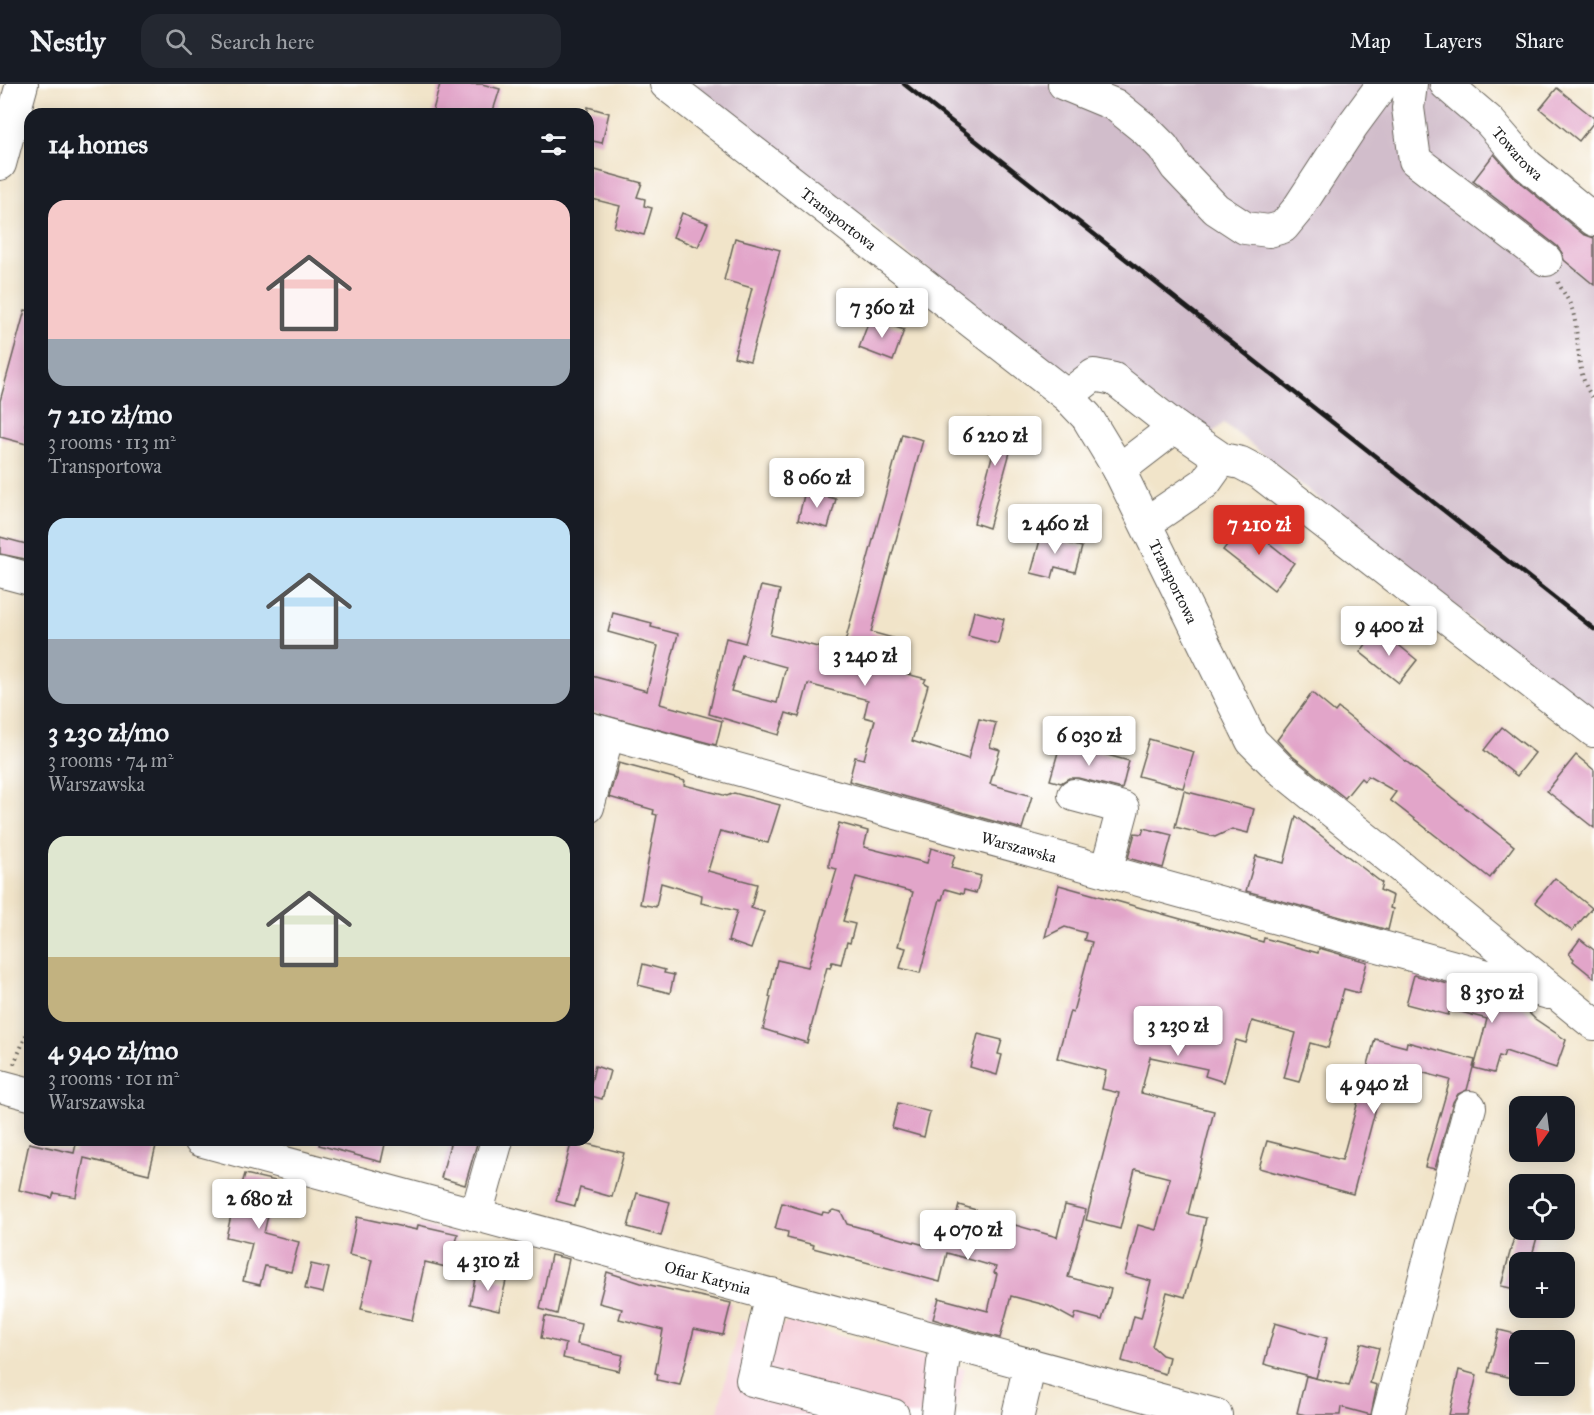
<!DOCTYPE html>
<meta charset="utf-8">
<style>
body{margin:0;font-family:"IM FELL Great Primer",serif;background:#242831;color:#f1f3f6;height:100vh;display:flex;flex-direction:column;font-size:22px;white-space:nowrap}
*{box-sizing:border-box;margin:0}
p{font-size:20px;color:#9ea1a6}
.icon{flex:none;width:33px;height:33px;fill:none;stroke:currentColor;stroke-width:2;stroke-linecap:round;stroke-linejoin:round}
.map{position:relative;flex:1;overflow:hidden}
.details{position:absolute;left:24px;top:24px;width:570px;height:1038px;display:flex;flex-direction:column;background:#171b24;border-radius:18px;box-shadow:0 3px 15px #0003}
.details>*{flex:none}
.needle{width:39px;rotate:194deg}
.tools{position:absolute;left:1509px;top:1012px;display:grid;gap:12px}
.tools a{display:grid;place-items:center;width:66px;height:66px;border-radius:12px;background:#171b24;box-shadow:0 3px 15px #0003;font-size:30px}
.price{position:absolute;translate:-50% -51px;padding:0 14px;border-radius:6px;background:#fff;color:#222;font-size:20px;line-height:39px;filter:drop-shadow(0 2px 3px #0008)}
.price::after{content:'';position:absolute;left:50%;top:36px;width:18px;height:14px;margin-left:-9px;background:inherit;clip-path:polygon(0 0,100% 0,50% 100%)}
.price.active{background:#d93025;color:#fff}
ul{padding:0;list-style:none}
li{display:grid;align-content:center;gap:12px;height:318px;padding:0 24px}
li span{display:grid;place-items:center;height:186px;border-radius:18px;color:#555}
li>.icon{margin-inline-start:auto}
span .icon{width:108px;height:108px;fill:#fffc;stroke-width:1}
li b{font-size:26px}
h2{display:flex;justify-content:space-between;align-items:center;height:72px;padding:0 24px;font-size:26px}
header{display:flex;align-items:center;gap:36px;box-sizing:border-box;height:84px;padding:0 30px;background:#171b24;border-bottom:2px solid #363941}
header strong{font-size:28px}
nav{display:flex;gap:33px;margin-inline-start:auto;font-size:21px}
.search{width:420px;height:54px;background:#242831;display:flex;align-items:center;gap:15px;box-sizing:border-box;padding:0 21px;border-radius:18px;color:#9ea1a6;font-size:22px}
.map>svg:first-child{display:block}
.built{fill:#f5cfd9}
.industrial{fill:#d1bdcb}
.building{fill:#e2a5c9;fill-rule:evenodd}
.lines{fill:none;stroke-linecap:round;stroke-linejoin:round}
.minor-casing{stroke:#676259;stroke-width:34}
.path{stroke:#676259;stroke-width:4;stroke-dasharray:1.5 4.5;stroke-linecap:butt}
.minor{stroke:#fff;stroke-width:32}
.rail{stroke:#1c1c1c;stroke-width:4.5}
.labels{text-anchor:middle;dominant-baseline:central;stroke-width:4.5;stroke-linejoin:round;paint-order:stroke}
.street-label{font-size:16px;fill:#1c1c1c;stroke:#fff}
</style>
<header>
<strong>Nestly</strong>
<div class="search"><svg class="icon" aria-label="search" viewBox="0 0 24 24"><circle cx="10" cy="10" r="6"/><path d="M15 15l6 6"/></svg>Search here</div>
<nav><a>Map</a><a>Layers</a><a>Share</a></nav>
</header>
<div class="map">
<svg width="1594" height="1331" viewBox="0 0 1594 1331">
<rect width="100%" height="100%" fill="#fff"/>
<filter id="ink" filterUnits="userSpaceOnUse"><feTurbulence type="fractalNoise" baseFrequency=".0167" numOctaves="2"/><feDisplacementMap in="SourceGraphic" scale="12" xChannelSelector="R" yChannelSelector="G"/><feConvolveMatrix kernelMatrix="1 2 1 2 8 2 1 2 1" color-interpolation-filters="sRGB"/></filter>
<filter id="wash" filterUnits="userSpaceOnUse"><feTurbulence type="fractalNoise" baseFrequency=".008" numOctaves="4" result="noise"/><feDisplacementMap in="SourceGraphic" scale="24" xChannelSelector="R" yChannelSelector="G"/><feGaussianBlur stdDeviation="1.35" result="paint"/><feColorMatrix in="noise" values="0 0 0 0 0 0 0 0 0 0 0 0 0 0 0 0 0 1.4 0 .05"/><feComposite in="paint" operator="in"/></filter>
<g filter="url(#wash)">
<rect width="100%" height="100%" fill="#f1e4c9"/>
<!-- built -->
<path class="built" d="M740,1236l39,8 10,-7 176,48 -11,46h-237z"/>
<!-- industrial -->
<path class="industrial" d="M692,0h740l162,145v489l-370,-295 -18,15 -102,-78 -42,15z"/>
<g id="blocks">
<!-- building -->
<g class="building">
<path d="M440,0h42l18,5 -8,25h-60z"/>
<path d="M1557,4l37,30v4l-15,19 -39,-32z"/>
<path d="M588,23l21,6 -7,30 -14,-3z"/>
<path d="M1494,70l22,25 67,55 11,4v47l-30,-25 -2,-7 -5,-7 -84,-65z"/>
<path d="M588,84l54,15 -5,14 8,2 -1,7 8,2 -8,27 -30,-8 6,-21 -32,-8z"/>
<path d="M682,129l26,10 -10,24 -25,-10z"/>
<path d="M735,154l45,12 -30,111 -16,-4 18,-69 -28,-8z"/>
<path d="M25,226l5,1v94l-5,20 5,1v19l-30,-8v-36z"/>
<path d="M870,234l34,12 -11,31 -34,-13z"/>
<path d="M988,335l29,8 -28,101 -15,-5 20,-74 -13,-4z"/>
<path d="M902,350l21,6 -52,192 36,10 -8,30 27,7 -2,4 4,2 -16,56 56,18 11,-40 17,4 -6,24 10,3 -10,34 42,12 -10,33 -173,-48 6,-24 9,2 11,-39 -11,-3 4,-17 -60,-16 -9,33 -13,-4 -7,22 -70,-21 17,-76 19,5 16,-57 19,4 -10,45 72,18zM742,571l44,12 -9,36 -46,-12z"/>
<path d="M805,407l31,8 -8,29 -30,-8z"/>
<path d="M1244,439l50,40 -20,27 -51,-40z"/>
<path d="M1043,445l26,8 -2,6 15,4 -7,25 -20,-5 -3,11 -21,-5z"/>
<path d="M0,453l30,8v15l-30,-6z"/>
<path d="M974,527l30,8 -6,25 -30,-8z"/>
<path d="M613,529l39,10 -1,4 27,7 -18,70 62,17 -6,24 -128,-34v-36l59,16 11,-45 -50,-14z"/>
<path d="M1384,549l33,27 -18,23 -39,-31 14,-18 6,4z"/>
<path d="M1312,609l23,19 3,-4 176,138 -24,32 -100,-78 6,-8 -28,-16 -4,5 -3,-3 -16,20 -54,-43 -14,-15z"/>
<path d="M1502,643l33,26 -18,23 -33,-26z"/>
<path d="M1149,655l45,13 -11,36 -45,-12z"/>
<path d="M1061,658l68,19 -7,28 -44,-11h-9l-8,5 -11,-3z"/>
<path d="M1576,671l18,15v58l-47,-37z"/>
<path d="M619,679l66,18 -1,4 43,11 7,-3 46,12 -12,38 -48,-12 -12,40 49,13 -6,24 13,4 -13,37 -23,-8 9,-30 -36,-8 1,-8 -41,-12 -5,24 -16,-3 17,-89 -4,-1 1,-4 -45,-13z"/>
<path d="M1184,707l70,18 -6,24 -16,-4 -17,8 -40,-10z"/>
<path d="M1296,732l86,67 -2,7 13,6 -3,12 3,1 -5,21 -142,-39 10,-35 28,7z"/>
<path d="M839,739l29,8 -4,16 63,16 4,-15 24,7 -4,13 30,8 -5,17 -12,-3 -1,4 -18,-5 -3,11 -2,-1 -20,74 -20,-5 6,-20 -8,-2 15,-54 -57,-15 -13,44 12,3 -5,19 -3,-1 -6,22 -9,-2 -2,6 -3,-1 -20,76 -44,-14 8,-32h-2l8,-37 31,7 29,-98 -8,-2v-4z"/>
<path d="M1144,744l28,7 -9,33 -35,-10 7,-25 7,1z"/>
<path d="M1555,794l37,30 -20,23 -37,-29z"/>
<path d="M1059,801l204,57 1,-4 54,15 1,-5 48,14 -8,31 -15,-4 -16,59 -18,-5 -11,39 -15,-4 12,-45 -44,-12 -6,22 -10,-3 -12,42 -19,-6 2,-7 -57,-12 -9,36 73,18 -26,103 18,4 -6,27 -15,52 -18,-5 -15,54 10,9 7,2 -4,17 -43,-13 12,-45 7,2 10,-37 -26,-7 13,-49 18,5 14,-52 -35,-9 -15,60 -34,-9 33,-127 -17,-4 4,-18 -49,-13 13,-47 3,1 19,-70 -8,-2 2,-7 -21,-6 -20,10z"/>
<path d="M1580,855l14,11v28l-21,-17 1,-2 -5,-5z"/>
<path d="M643,880l22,6 -1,3 10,2 -4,18 -32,-8z"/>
<path d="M1414,891l42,11 -1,4 69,18 11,11 31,21 -10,28 -51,-17 -2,6 -4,-1 -5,17 -20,-5 13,-49 -37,-10 -2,6 -42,-11z"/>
<path d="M978,950l24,6 -4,14 4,1 -5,20 -27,-8z"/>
<path d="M1375,955l31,8 1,-5 68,18 -8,30 -9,4 -5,8 -18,67 -10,-2 25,-87 -33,-9 -3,11 -29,-8 -32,120 -94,-26 8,-27 75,19z"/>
<path d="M595,982l15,5 -8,28 -14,-4z"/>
<path d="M898,1019l32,9 -6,25 -32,-9z"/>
<path d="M77,1056h54l25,6 -7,28 -65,-16 -8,39 -22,-4 -2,5 -33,-8 10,-47 45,10z"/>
<path d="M320,1056h66l-5,22 -62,-17z"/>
<path d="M451,1056h27l-13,45 -24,-7z"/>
<path d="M572,1056l52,13 -12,44 -32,-9 -5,18 -19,-5z"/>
<path d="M245,1090l31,7 -12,52 35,9 -8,30 -26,-6 -5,19 -17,-4 9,-38 -26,-6 11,-47 3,1z"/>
<path d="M637,1109l33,9 -9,34 -33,-9z"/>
<path d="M782,1119l40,12 1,-3 6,1 4,-3 8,2 6,12 85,23 3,-14 15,4 9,-32 17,5 -2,6 34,7 49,14 8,-32 21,5 -18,67 43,12 -9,31 -26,-7 -2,7 -25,-14 -38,-10 -11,42 -54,-15 -13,-4 6,-21 49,13 9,-37 -3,-1 2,-6 -49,-14 -7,29 -127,-34 1,-3 -27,-7 1,-6 -13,-3z"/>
<path d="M357,1133l60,13 1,-5 40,9 -8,34 -25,-6 -13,58 -51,-11 11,-49 -23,-5z"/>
<path d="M1516,1146h23l-8,29 -11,-3v34l-19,-4z"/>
<path d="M551,1171l18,4 -12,55 -17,-5z"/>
<path d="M311,1180l18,4 -6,25 -18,-4z"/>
<path d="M607,1188l34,11 90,20 -8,32 -29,-6 -14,56 -23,-5 1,-6 -3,-1 8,-43 -44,-11 3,-10 -23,-6z"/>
<path d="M476,1190l30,7 -7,30 -29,-7z"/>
<path d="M545,1232l36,8 -4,20 46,11 -4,16 -56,-13 3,-14 -25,-6z"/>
<path d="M1275,1239l52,15 -11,40 -52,-14z"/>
<path d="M1499,1246l21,5v45l-32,-8z"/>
<path d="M1361,1259l18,5 -9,35 7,2 -6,30 -30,-8 -1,8h-34l-9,-2 9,-37 43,10z"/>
<path d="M1459,1286l18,5 -10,40h-18z"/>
</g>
</g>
</g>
<g filter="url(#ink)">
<use href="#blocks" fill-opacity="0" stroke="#676259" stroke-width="1.5"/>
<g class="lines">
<defs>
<g id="minor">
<path id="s1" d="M666,0l401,312 20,21 32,53 133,271 27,27 315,256"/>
<path d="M1064,0l51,21 31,25 17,17 13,20 40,42 29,19 24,3 14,-4 14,-17 55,-84 31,-42"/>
<path d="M1411,0l-3,24 7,52 131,100"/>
<path id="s2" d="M1446,0l43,37 38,44 67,55"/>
<path d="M0,80l22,-80"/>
<path d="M1067,312l27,-21 20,4 61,48"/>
<path d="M1119,386l56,-43 47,32 19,4 19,10 334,258"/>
<path d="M1146,439l59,-40 17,-24"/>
<path d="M0,487l30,8"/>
<path id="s3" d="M588,644l961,265"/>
<path d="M1074,711l49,13 -17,63"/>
<path d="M588,723l20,-73"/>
<path d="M0,1002l30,8"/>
<path id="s4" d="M200,1056l1016,275"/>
<path d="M476,1131l21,-75"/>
<path d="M772,1210l-20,86 141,35"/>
<path d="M937,1331l6,-52 5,-21"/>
<path d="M1018,1331l12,-51"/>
<path d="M1388,1331l82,-308"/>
</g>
</defs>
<!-- minor casing -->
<use href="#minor" class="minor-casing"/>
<!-- path -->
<g class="path">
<path d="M1558,198c4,9 12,19 15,30 7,26 2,65 21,87"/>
<path d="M14,980l16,-38"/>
</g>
<!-- minor -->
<use href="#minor" class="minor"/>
<!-- rail -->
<path class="rail" d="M904,0l690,545"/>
</g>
</g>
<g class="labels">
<!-- street labels -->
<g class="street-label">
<text stroke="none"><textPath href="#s2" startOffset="100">Towarowa</textPath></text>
<text stroke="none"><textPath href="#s1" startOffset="219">Transportowa</textPath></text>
<text stroke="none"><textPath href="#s1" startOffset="723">Transportowa</textPath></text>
<text stroke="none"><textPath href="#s3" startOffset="447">Warszawska</textPath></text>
<text stroke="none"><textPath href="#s4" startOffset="526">Ofiar Katynia</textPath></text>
</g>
</g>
</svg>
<div class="tools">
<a><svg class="needle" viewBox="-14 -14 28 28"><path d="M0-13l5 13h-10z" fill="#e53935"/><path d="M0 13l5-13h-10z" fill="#9ea1a6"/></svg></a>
<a><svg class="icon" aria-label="locate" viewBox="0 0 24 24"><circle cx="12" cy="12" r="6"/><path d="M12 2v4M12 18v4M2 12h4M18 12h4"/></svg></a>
<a>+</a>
<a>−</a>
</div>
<b class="price" style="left:882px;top:255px">7 360 zł</b>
<b class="price" style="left:995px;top:383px">6 220 zł</b>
<b class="price" style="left:817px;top:425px">8 060 zł</b>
<b class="price" style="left:1055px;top:471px">2 460 zł</b>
<b class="price active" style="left:1259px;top:472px">7 210 zł</b>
<b class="price" style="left:1389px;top:573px">9 400 zł</b>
<b class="price" style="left:865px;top:603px">3 240 zł</b>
<b class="price" style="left:1089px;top:683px">6 030 zł</b>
<b class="price" style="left:1492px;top:940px">8 350 zł</b>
<b class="price" style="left:1178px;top:973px">3 230 zł</b>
<b class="price" style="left:1374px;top:1031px">4 940 zł</b>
<b class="price" style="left:259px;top:1146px">2 680 zł</b>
<b class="price" style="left:968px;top:1177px">4 070 zł</b>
<b class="price" style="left:488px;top:1208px">4 310 zł</b>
<section class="details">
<h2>14 homes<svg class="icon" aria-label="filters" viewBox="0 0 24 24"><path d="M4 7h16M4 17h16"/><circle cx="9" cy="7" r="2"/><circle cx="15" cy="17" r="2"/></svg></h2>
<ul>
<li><span style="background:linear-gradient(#f6c9c9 75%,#9aa5b1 0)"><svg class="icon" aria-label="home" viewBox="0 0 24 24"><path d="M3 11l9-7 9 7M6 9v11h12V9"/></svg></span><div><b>7 210 zł/mo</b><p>3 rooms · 113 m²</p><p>Transportowa</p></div></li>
<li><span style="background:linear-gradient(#bfe0f5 65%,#9aa5b1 0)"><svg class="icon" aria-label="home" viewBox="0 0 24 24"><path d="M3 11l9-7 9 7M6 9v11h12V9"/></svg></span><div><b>3 230 zł/mo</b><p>3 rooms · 74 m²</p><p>Warszawska</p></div></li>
<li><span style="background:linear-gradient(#dfe7d0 65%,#c2b280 0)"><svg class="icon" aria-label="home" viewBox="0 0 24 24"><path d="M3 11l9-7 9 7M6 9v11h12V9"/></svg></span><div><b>4 940 zł/mo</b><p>3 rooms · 101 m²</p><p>Warszawska</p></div></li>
</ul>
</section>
</div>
